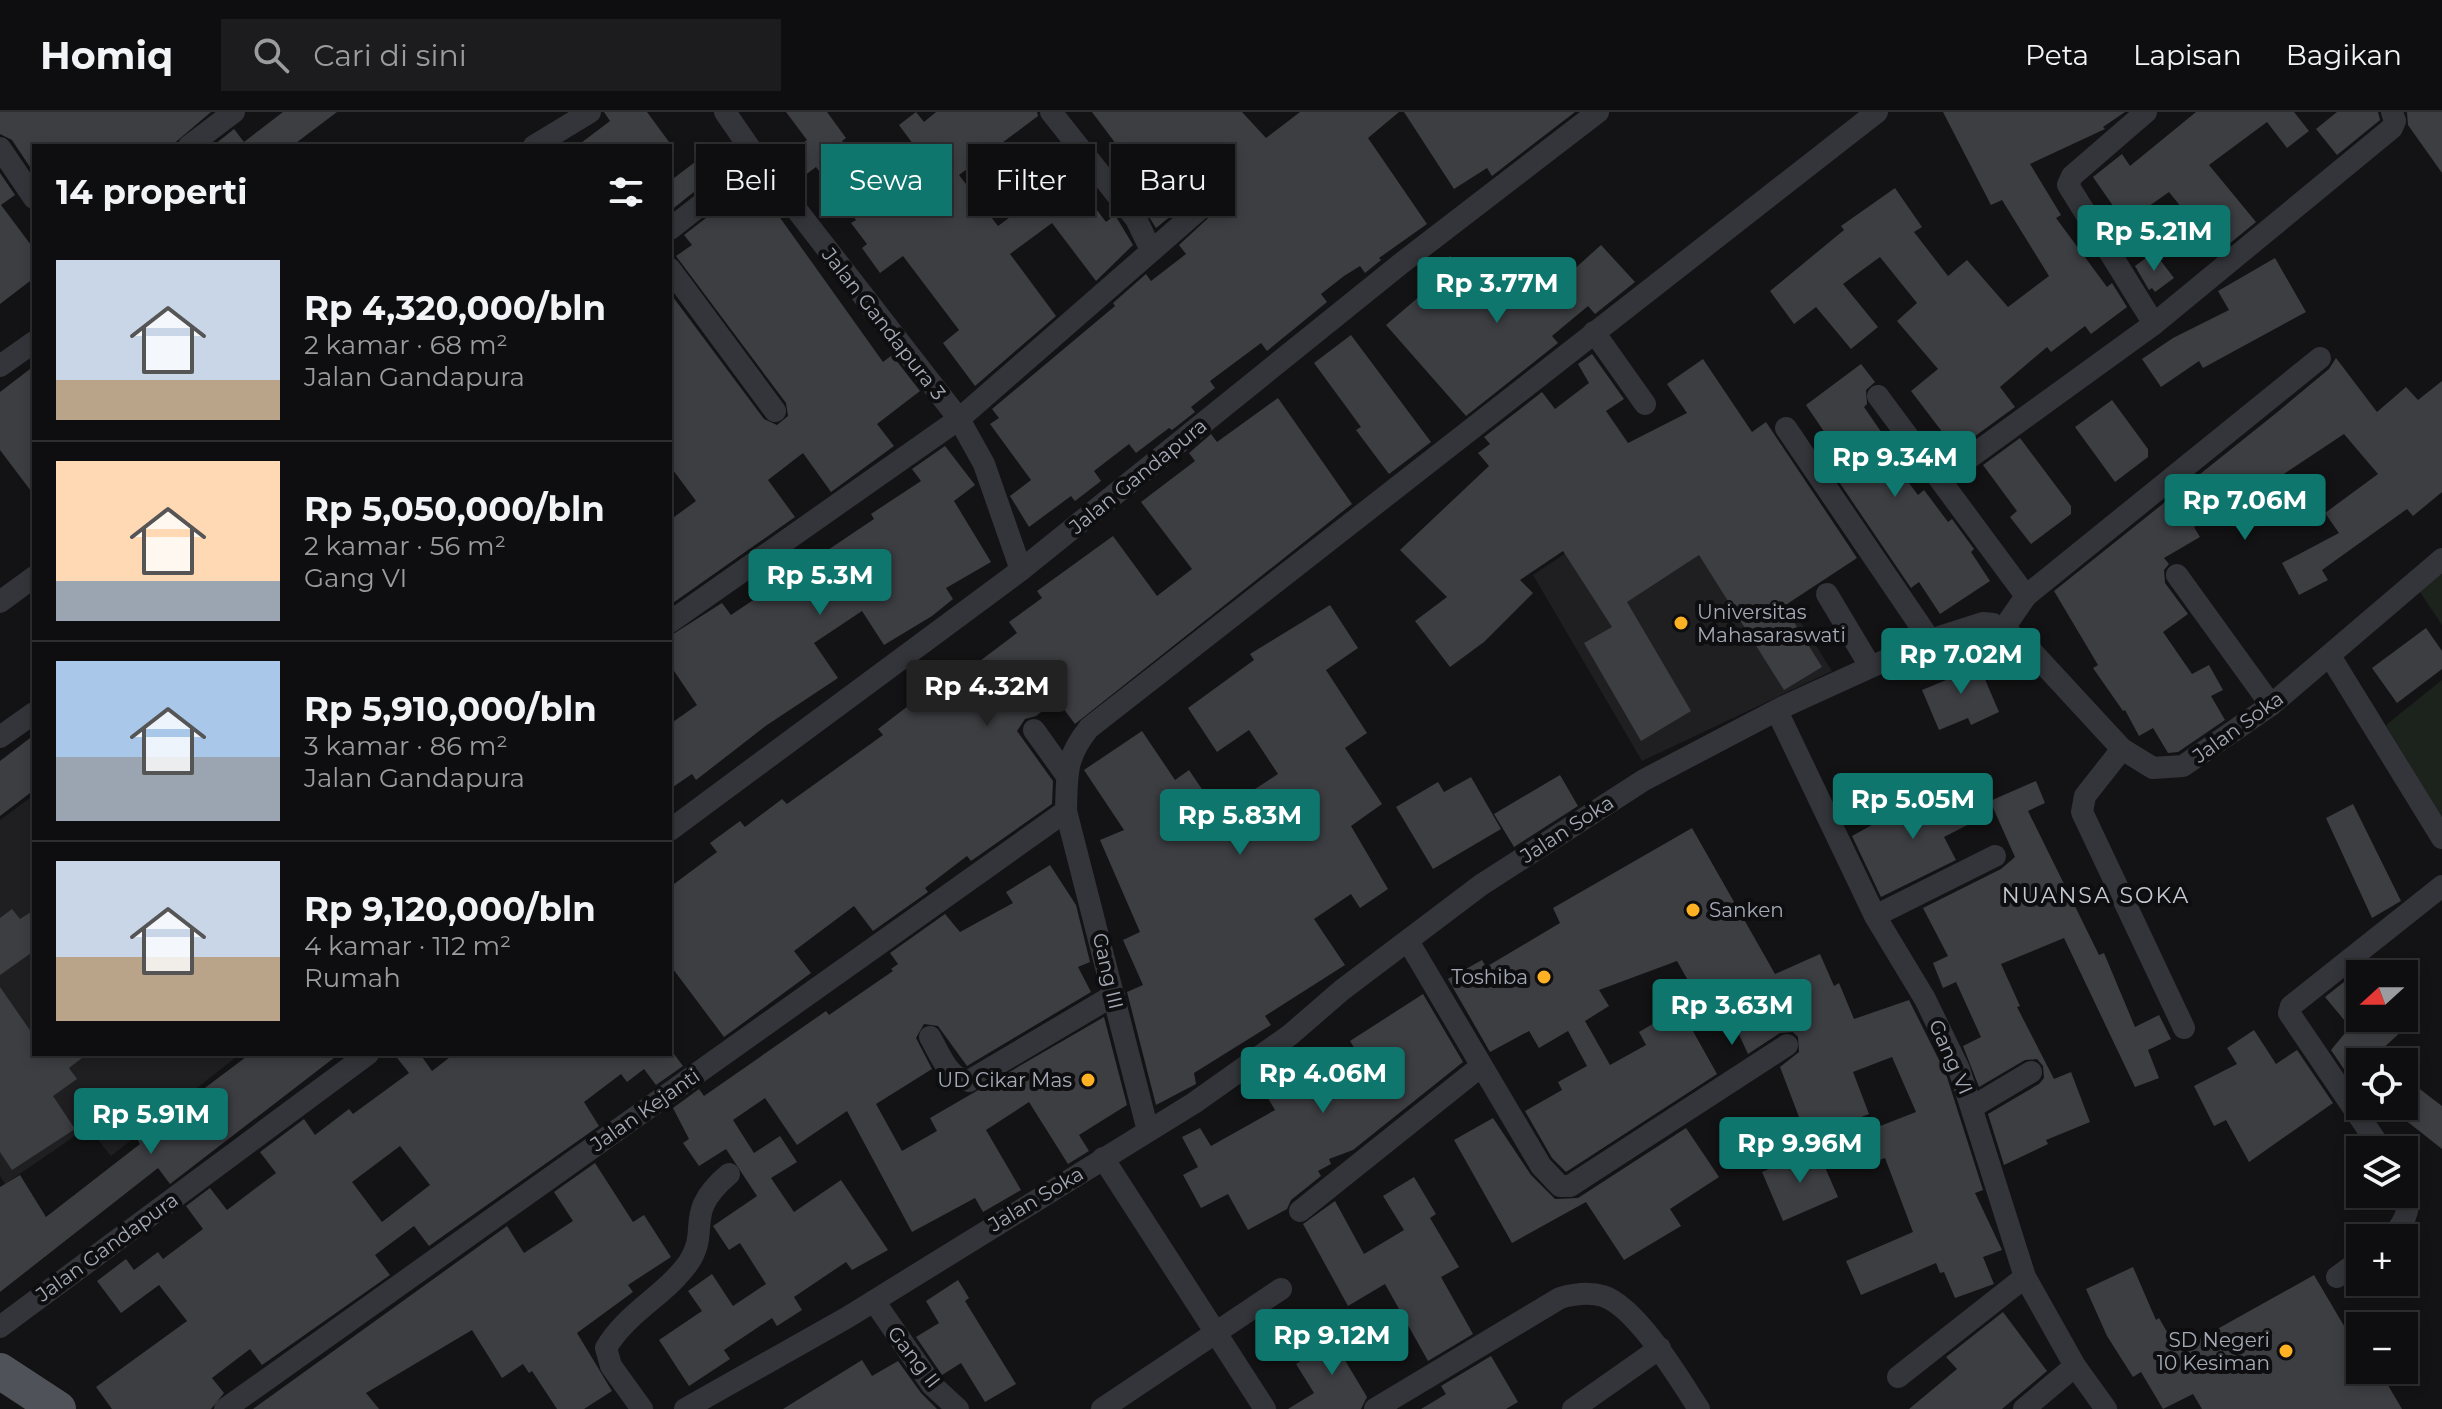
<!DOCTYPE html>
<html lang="id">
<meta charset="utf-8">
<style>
body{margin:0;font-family:Montserrat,sans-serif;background:#1c1c1e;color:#f1f3f6;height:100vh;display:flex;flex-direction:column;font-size:30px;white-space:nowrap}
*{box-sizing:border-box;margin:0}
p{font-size:26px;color:#9b9c9f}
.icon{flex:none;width:44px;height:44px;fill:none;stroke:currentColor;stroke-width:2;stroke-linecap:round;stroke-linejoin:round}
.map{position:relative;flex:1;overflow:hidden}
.side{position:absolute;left:32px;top:32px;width:640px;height:912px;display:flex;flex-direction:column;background:#0e0e10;border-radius:0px;box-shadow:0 4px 12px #0003,0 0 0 2px #2e2e30}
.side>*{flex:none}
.hud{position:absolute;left:696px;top:32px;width:760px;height:72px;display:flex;gap:16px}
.needle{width:52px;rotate:249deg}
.tools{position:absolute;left:2346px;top:848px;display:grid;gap:16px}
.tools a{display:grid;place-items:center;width:72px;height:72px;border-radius:0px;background:#0e0e10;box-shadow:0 4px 12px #0003,0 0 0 2px #2e2e30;font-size:40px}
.price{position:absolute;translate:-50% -68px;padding:0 18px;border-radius:8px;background:#0f766e;color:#fff;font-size:26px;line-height:52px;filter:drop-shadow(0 2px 4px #0008)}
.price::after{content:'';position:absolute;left:50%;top:48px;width:24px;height:18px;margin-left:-12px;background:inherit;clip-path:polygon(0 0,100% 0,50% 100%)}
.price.on{background:#222;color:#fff}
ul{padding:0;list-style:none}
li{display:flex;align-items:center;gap:24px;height:200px;padding:0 24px}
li+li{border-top:2px solid #2e2e30}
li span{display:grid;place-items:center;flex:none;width:224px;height:160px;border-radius:0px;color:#555}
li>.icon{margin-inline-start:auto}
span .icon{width:96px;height:96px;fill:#fffc;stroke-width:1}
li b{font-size:34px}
h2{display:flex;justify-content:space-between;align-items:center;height:96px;padding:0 24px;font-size:34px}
.tag{padding:0 28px;border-radius:0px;background:#0e0e10;box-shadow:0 4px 12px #0003,0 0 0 2px #2e2e30;font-size:28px;line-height:72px}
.tag.on{background:#0f766e;color:#fff}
header{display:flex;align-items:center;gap:48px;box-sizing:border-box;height:112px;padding:0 40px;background:#0e0e10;border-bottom:2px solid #2e2e30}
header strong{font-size:38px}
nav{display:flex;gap:44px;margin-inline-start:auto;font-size:28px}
.search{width:560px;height:72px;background:#1c1c1e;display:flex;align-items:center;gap:20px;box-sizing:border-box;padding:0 28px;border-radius:0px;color:#9b9c9f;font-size:30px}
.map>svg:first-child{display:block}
.built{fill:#1f1f22}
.green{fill:#1b231c}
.building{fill:#3d3e42;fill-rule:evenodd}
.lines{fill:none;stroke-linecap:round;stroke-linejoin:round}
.street{stroke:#34353a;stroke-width:22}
.primary{stroke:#505259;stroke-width:36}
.poi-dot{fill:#fdb123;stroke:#0e0e10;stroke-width:3}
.labels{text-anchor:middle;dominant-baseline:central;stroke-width:8;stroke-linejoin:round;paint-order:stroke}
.street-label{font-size:20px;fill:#a4aab6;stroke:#0e0e10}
.poi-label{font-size:20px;fill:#a4aab6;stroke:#0e0e10;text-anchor:end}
.neighbourhood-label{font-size:22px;letter-spacing:2px;fill:#c5c9d2;stroke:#0e0e10}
</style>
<header>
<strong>Homiq</strong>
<div class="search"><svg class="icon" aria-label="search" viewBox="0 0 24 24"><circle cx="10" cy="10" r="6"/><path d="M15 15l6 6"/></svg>Cari di sini</div>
<nav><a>Peta</a><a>Lapisan</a><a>Bagikan</a></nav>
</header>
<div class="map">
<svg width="2442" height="1297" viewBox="0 0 2442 1297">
<rect width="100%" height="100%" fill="#131315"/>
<!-- built -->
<g class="built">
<path d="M1700,351l132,208 -190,90 -109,-186z"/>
<path d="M34,683v259h206l-129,102 -23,-29 -83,57 -5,-8v-356z"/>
</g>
<!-- green -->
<g class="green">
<path d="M2442,461v52l-22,-33z"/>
<path d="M2442,568v139l-56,-94z"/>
</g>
<!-- building -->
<g class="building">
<path d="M0,0h211l-40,34h-137v27l-22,-33 -12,-6z"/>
<path d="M283,0h54l-45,34 -78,-1 20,-16 10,13z"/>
<path d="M604,0h43l25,34h-95l33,-25z"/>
<path d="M786,0h41l19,26 -4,3 47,65 44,-35 -34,-46 17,-13 8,10 12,-10h101l1,4 -79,59 39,51 38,-28 -5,-7 33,-25 42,56 9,-7 18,30 -37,36 -44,-58 -42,31 46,62 -81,70 -32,-43 16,-13 -56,-74 -23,17 -18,-25 5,-4 -16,-21 5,-3 -40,-53 -20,15 -17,-21 28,-21z"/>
<path d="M1092,0h150l24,26 34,-26h99l-31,26 59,86 -48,34 2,2 -16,13 -5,-7 -16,10 -23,18 6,8 -60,49 -6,-8 -51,38 5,7 -24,19 4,5 -23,18 -3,-2 -33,25 -7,-9 -35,27 7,10 -26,20 -4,-5 -42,31 -19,-31 21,-16 -41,-56 9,-6 -7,-9 123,-103 -2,-3 33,-29 5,7 35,-27 -7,-9 52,-48 -3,-14 -13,-3 -59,48 -18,-29 11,-11z"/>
<path d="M1404,0h171l-83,64 -5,-8 -33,21z"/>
<path d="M1943,0h182l-22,15 2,2 -75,35 31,51 -5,3 51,69 5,-4 15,24 -36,27 -6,-8 -34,26 -4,-5 -47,40 15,20 -59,43 -45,-59 27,-22 -41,-48 20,-18 -37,-46 -37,27 35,43 -27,22 -35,-42 -22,17 -24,-33 74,-61 -3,-4 54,-38 27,39 -8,5 34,44 19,-16 41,47 41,-31 -47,-76 -11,5z"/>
<path d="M2196,0h98l15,19 -22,17 -20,-26 -58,43 47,57 -38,31 -49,-61 -44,31 -32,-46 29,-23 8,12z"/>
<path d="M2337,0h41l2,8 -43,35 -21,-26z"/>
<path d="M2407,0h35v61l-34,-48z"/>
<path d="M711,38l13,18 -54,43v-30z"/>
<path d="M0,61l15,22 -14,10 33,44v29l-34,26z"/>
<path d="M741,79l7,9 13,-9 122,171 9,-7 28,36 -43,33 17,22 -63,46 -28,-39 -35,27 27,37 -125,88v-85l26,-19 -26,-35v-173l94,126 13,6 11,-9 -2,-13 -110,-147 16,-11 -8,-10z"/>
<path d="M1601,133l34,37 -40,32 -7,-8 -36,30 6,7 -92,73 -80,-91 42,-36 -7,-8 29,-25 47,55 18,-16 8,9 33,-29 5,6z"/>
<path d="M2154,140l20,26 -19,14 -3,-4 -3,2 -14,-24z"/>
<path d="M2275,146l31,54 -103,56 -4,-7 -38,26 -19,-28 31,-21 56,-28 -11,-19z"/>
<path d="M1351,223l80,107 -42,32 -33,-44 5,-3 -47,-64z"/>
<path d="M1592,242l32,45 -18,12 22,32 59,-30 -20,-29 36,-25 49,73 14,-10 91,136 -73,48 38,61 -38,23 -85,-135 -72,47 64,109 -50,30 -57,-98 28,-16 -49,-76 -43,29 13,13 -49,49 -34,25 -35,-46 32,-24 -47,-47 89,-84 -11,-13 12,-9 -6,-7 58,-45 13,17 34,-26 -11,-19z"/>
<path d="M2336,246l41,54 29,-25 12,13 24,-19v111l-29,24 -6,-7 -85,61 6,10 -29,15 -17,-32 57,-30 -14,-20 53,-39 -34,-40 -113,75 -3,-3 -34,21 6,10 -36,21 5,6 -5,6 1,13 23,31 -25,18 29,42 17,-9 14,25 -12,6 14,24 -47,32 -10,1 -15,-25 -14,8 -14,-26 -2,1 -30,-43 5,-3 -44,-74 221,-177 54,-45z"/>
<path d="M1861,252l14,18 -9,8 1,14 -3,3 20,29 -7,5 41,54 6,-5 24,32 4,-3 22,30 -3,3 19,29 -50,33 -21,-32 -8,6 -78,-115 13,-9 -40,-59z"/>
<path d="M34,254v129l-34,-45v-58z"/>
<path d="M1278,286l74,106 -277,220 -18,-24 -21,16 -11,3 -8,12 36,50 -1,23 -81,57 -4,-5 -42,32 3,4 -55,39 -19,-25 -60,45 17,22 -87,64 -54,-72v-78l47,-35 -7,-9 30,-22 5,6 37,-28 5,5 96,-69 -5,-6 43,-33 -7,-10 34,-26 12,16 57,-43 -8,-11 33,-24 -5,-7 76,-55 44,60 35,-27 -51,-67 54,-41 -6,-8 22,-19 6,8z"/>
<path d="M2112,288l36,49v8l-33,25 -40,-55z"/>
<path d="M2020,326l51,68v8l-40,30 -21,-27 7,-6 -34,-46z"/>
<path d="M945,334l30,39 -21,16 37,61 -45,26 7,11 -21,17 -48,29 -22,-34 -48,32 24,35 -71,47 -71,55 -4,-6 -22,15v-65l27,-19 -27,-40v-29l52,-33 9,12 143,-96 -3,-5 50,-33 -9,-12z"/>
<path d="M1330,493l28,43 -32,22 41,63 -22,15 37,56 -31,22 37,63 -28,19 -9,-14 -37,25 31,46 -80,51 6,9 -77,48 2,11 -40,21 -29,-113 16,-7 -20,-45 17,-8 -40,-92 24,-10 -40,-60 58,-39 33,49 14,-10 29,43 60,-39 -29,-44 -32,22 -29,-44 66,-48 -4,-6z"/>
<path d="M2426,516l16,23v18l-45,34 -25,-35z"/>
<path d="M1975,544l24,56 -28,13 -3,-7 -29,12 -17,-40 29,-12 -5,-10z"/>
<path d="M34,623v55l-34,26v-55z"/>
<path d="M1560,663l18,31 -64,41 -20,-33z"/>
<path d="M1471,665l30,52 -68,40 -37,-62 42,-25 6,10z"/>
<path d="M2036,669l9,22 -17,8 71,144 5,-2 31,74 24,-12 12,24 -23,11 11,28 -24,9 -71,-149 -63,26 19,42 -3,1 37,72 17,-7 19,50 -44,18 2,4 -44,21 -16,-51 51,-30 5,-6 -1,-12 -6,-7 -12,1 -46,27 -16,-41 18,-9 -25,-55 -13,6 -10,-25 15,-7 -25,-48 78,-39 14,-12 -25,-56z"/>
<path d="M1969,679l14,26 -39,20 12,23 -75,37 -29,-61 36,-20 -4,-6 21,-12 12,19z"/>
<path d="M2353,692l48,97 -29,17 -46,-100z"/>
<path d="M1692,716l83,146 45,-20 14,32 5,-3 15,36 55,-19 37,74 37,116 -8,3 27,57 -19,7 11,27 -39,14 -11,-26 -4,1 -4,-10 -75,32 -15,-34 67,-29 -28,-74 -17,6 -11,-29 59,-23 -24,-55 -39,15 16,42 -62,24 -27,-71 19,-15 -1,-15 -5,-5 -13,1 -32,21 -34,-74 -20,11 -17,-30 -78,29 10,16 -24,15 25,44 36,-20 -7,-13 41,-24 37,66 -151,98 -14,-14 -27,-47 37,-21 -4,-8 29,-16 -19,-35 -29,17 -10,-17 -39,21 -42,-73 34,-19 4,7 74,-44 -7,-15z"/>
<path d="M1050,753l26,40 14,57 -12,5 13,25 -124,74 -29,-40 -14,-2 -8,14 16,31 -56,35 26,47 35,-20 -7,-13 174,-101 23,88 -48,30 10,16 -21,13 -39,-62 -43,28 35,60 -38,22 -8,-14 -63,34 -65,-121 -50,34 -32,-47 -32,22 21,33 26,-17 17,26 -26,16 23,34 47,-32 47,70 -36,20 -6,-8 -52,35 8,13 -25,16 -5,-8 -48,32 6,9 -41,27 -30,-46 43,-29 -14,-20 24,-17 21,32 33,-22 -26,-41 -11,7 -16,-24 44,-30 -31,-47 -27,17 -16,-23 6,-4 -16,-31 26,-19 5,7 122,-85 3,4 64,-44 -2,-2 7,-5 -8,-11 55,-39 15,18 53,-29 -7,-11z"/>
<path d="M12,797l8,10 14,-9v41l-34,24v-57z"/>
<path d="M2354,862l6,7v37h56l-48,44h-8v23l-4,2 -25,-37 19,-23 -25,-30z"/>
<path d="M0,875l34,49v18h53l-18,14 8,11 -24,17 22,33 -63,41 -12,-18z"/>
<path d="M1423,882l40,68 -110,88 -24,9 2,5 -13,7 3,5 -30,24 -4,9 -39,21 -20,-36 -27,14 -18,-33 15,-8 -16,-30 18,-9 11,18 64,-36 -10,-17 49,-29 41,-15 -5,-8z"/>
<path d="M2254,918l22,34 21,-14 36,53 -84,59 -23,-42 -12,6 -20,-40 43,-22 -10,-16z"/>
<path d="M250,942h89l-169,130 -12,-16 -158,124v-105l20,-12 26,42 94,-73 -3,-5z"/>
<path d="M394,942h26l12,17 22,-17h220l9,12 -27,19 -12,-16 -17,13 -6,-8 -37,28 15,24 -170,120 -15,-20 -39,29 15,20 -128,90 -12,-16 -38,29 12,15 -13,16h-99l-16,-22 91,-66 -28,-36 -38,28 -24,-32 29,-22 8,11 24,-18 5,7 40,-30 -17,-23 24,-18 17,22 49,-37 -16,-21 44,-33 11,16 34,-26 4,5 56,-41zM400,1034l30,39 -48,37 -30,-40z"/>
<path d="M2404,965l38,29v43l-38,-30z"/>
<path d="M1493,1006l38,57 24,24 23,-1 108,-70 33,49 -49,32 11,17 -57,34 -38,-58 -74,41 -58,-103z"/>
<path d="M1817,1037l21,48 -55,24 -21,-49z"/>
<path d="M595,1051l38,59 11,-7 27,42 -43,28 5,7 -56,41 35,58 -28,18h-27l-25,-38 -3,2 -6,-9 -21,14 -30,-48 -106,63 13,16h-126l254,-183 17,27 49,-32 -19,-29z"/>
<path d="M1414,1065l22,37 -6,4 29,49 -18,10 32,57 -45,27 -43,-77 -37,22 -45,-82 32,-23 29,53 40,-24 -21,-34z"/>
<path d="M2133,1155l23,53 3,-2 19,33 136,-76 46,78v17h10l5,9 7,-4 20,34h-200l-9,-15 -30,15 -22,-37 -8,5 -26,-41 -21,-47z"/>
<path d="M958,1168l11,18 -4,3 51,83 -31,18 -24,-39 -19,12 -26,-38 23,-14 -13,-22z"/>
<path d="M2003,1200l44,59 -45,38h-93l48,-40 -11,-12z"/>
<path d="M1353,1217l10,16 -20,12 24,40 -6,12h-73l26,-16 -18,-29z"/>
<path d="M1491,1244l27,46 -12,7h-85l25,-15 -5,-8z"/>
<path d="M862,1248l10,16 26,-15 23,32 16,16h-154z"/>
</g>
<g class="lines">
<!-- street -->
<g class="street">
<path d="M725,0l33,48 201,259 25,45 37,106"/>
<path d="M1051,0l85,107 15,31"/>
<path d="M2146,0l-74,64 -4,9 86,139"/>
<path d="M189,34l45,-34"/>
<path d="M534,34l56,-34"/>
<path d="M0,36l34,50"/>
<path d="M670,117l88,-69"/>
<path d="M670,157l105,142"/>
<path d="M1594,220l51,72"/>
<path d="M0,254l34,-24"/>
<path d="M1878,284l148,200"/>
<path d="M1786,316l144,212"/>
<path d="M1940,367l214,-155 238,-196 3,-7 -3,-9"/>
<path d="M2177,463l94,130"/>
<path d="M1827,482l43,72"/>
<path d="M0,490l34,-25"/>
<path d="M670,510l289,-203 259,-226"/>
<path d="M2004,516l22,-32 294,-238"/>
<path d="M2330,544l112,182"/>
<path d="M1777,599l98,205 50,83 34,70 66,208 50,89 31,43"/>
<path d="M1034,618l33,46"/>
<path d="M0,625l34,-24"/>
<path d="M2122,637l-37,47 -3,16 102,216"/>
<path d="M670,718l351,-260 382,-308 195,-150"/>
<path d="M1875,804l120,-60"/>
<path d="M1408,829l133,225 19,20h10l217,-141"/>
<path d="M930,925c10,17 18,42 39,44l145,-86"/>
<path d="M1974,994l57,-34"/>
<path d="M1148,1019l-82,-320c1,-37 -1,-53 23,-83l788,-616"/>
<path d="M2382,1038l-93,-137 2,-7 151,-120"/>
<path d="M1103,1046l162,251"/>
<path d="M1300,1099l180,-144"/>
<path d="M2391,1126c17,-19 21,-33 13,-57"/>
<path d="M2337,1165l23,-17"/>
<path d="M874,1189l58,84 26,24"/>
<path d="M0,1215l368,-273"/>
<path d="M1898,1265l127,-100"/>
<path d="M225,1297l841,-598"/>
<path d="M642,1297l-31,-43 -5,-18c20,-35 60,-53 83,-86 22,-34 -7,-48 40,-88"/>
<path d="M685,1297l163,-92 346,-214 96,-68 52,-45 139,-105 163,-105 139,-73 147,-67 53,-17 10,1 31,19 98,106 31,19 30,-2 88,-61 171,-146"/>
<path d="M1102,1297l179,-120"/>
<path d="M1375,1297l185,-111c14,-4 29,-6 43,-2 34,11 77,84 96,113"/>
<path d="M1573,1297l87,-61"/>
<path d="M2024,1297l51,-43"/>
</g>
<!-- primary -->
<path class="primary" d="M0,1259l58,38"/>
</g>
<!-- markers -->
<g class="poi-dot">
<circle cx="1681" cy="511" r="8"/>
<circle cx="1693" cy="798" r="8"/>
<circle cx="1544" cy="865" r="8"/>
<circle cx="1088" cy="968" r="8"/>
<circle cx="2286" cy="1239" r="8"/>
</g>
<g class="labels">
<!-- street labels -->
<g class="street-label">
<text transform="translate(884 212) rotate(52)">Jalan Gandapura 3</text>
<text transform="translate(1138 364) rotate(-39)">Jalan Gandapura</text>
<text transform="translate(2238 615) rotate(-36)">Jalan Soka</text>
<text transform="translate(1567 717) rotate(-33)">Jalan Soka</text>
<text transform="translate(1108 859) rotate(77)">Gang III</text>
<text transform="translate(1951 945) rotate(66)">Gang VI</text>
<text transform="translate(645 998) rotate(-35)">Jalan Kejanti</text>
<text transform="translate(1036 1087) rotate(-31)">Jalan Soka</text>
<text transform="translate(107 1135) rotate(-36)">Jalan Gandapura</text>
<text transform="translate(914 1245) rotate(52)">Gang II</text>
</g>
<!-- poi labels -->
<g class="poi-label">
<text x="1697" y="500" text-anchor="start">Universitas<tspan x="1697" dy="23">Mahasaraswati</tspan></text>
<text x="1709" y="798" text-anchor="start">Sanken</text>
<text x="1528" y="865">Toshiba</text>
<text x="1072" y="968">UD Cikar Mas</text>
<text x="2270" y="1228">SD Negeri<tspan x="2270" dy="23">10 Kesiman</tspan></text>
</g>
<!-- neighbourhood labels -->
<g class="neighbourhood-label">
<text x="2096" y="783">NUANSA SOKA</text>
</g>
</g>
</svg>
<div class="tools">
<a><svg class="needle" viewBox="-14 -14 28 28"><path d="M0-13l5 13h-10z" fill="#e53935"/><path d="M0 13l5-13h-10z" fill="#9b9c9f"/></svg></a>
<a><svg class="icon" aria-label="locate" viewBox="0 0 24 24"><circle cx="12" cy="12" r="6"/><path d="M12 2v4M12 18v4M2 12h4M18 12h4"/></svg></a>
<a><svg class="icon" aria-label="layers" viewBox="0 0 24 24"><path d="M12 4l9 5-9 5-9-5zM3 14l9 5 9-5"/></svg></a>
<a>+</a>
<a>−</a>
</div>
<b class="price" style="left:2154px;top:161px">Rp 5.21M</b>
<b class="price" style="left:1497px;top:213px">Rp 3.77M</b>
<b class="price" style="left:1895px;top:387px">Rp 9.34M</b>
<b class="price" style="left:2245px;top:430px">Rp 7.06M</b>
<b class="price" style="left:820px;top:505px">Rp 5.3M</b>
<b class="price" style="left:1961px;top:584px">Rp 7.02M</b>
<b class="price on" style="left:987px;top:616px">Rp 4.32M</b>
<b class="price" style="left:1913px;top:729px">Rp 5.05M</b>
<b class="price" style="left:1240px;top:745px">Rp 5.83M</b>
<b class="price" style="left:1732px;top:935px">Rp 3.63M</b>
<b class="price" style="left:1323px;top:1003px">Rp 4.06M</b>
<b class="price" style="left:151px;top:1044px">Rp 5.91M</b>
<b class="price" style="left:1800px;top:1073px">Rp 9.96M</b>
<b class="price" style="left:1332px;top:1265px">Rp 9.12M</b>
<div class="hud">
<a class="tag">Beli</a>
<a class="tag on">Sewa</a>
<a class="tag">Filter</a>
<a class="tag">Baru</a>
</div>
<section class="side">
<h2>14 properti<svg class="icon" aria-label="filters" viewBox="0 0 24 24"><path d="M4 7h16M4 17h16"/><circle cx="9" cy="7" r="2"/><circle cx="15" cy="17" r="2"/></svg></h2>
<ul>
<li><span style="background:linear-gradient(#c9d6e8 75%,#b9a48a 0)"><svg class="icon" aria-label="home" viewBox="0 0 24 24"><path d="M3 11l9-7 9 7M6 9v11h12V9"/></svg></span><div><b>Rp 4,320,000/bln</b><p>2 kamar · 68 m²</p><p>Jalan Gandapura</p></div></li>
<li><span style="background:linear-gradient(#ffd9b3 75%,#9aa5b1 0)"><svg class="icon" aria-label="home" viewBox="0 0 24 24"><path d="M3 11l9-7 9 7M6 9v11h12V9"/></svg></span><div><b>Rp 5,050,000/bln</b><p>2 kamar · 56 m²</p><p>Gang VI</p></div></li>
<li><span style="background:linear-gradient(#a9c7e8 60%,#9aa5b1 0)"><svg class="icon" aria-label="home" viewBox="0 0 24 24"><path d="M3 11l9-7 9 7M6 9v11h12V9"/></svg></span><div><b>Rp 5,910,000/bln</b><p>3 kamar · 86 m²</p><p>Jalan Gandapura</p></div></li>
<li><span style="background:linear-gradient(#c9d6e8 60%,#b9a48a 0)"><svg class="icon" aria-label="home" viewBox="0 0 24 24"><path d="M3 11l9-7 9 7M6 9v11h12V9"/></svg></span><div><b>Rp 9,120,000/bln</b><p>4 kamar · 112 m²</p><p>Rumah</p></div></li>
</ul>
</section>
</div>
